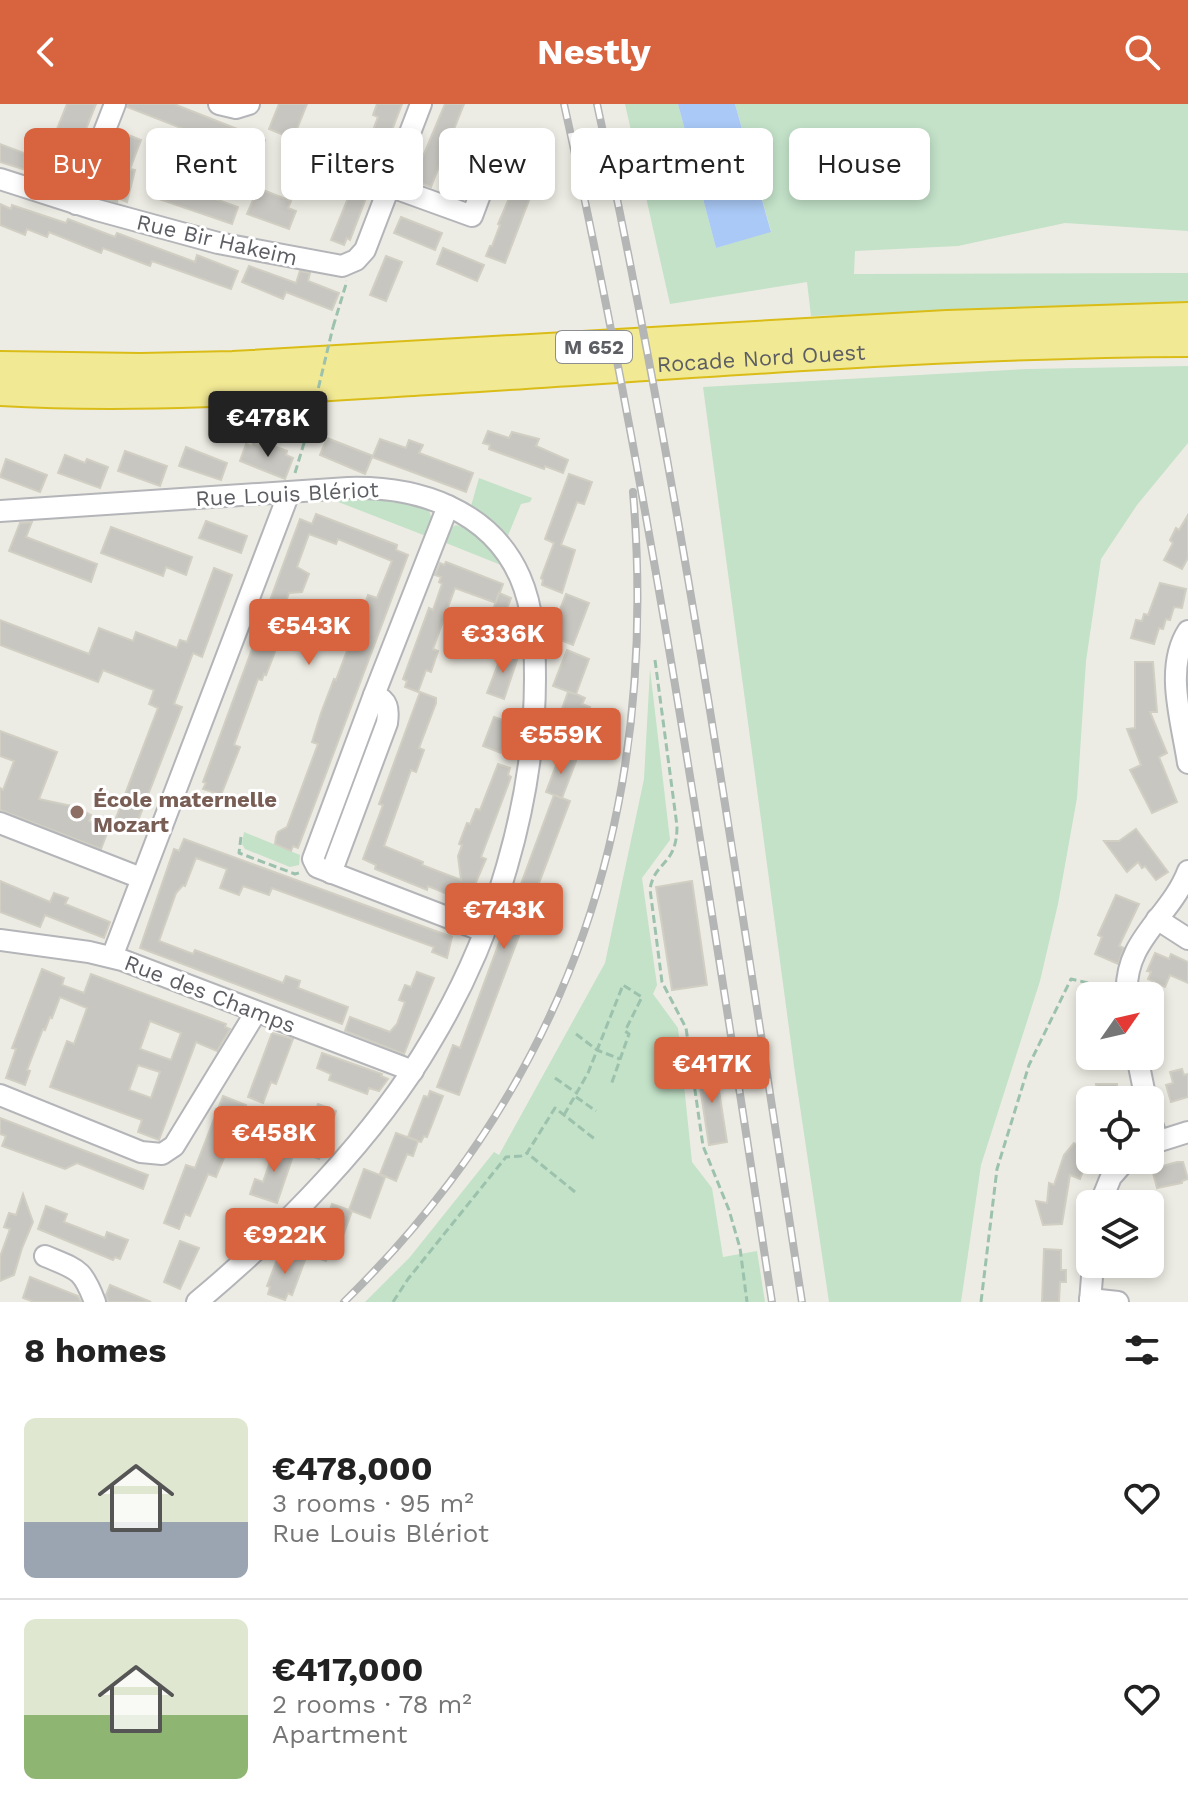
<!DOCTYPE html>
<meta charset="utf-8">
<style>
body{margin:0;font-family:"Work Sans",sans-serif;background:#f2f2f2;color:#222;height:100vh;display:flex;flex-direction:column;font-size:30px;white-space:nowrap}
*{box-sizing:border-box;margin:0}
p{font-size:26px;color:#767676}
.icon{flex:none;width:44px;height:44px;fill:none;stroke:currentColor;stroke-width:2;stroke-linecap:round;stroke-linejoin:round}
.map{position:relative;height:1198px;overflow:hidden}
.details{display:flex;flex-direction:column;background:#fff;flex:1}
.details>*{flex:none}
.hud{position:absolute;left:24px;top:24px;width:1140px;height:72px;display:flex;gap:16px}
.needle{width:52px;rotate:56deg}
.fabs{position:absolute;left:1076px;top:878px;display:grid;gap:16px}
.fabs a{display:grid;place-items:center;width:88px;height:88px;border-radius:12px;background:#fff;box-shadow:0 4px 12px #0003;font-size:40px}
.price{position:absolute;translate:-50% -68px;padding:0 18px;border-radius:8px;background:#d8633f;color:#fff;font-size:26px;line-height:52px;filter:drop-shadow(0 2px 4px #0008)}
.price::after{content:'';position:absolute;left:50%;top:48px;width:24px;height:18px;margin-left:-12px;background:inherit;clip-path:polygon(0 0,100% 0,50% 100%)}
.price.active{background:#222;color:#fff}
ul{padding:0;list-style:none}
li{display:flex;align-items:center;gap:24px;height:200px;padding:0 24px}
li+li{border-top:2px solid #e0e0e0}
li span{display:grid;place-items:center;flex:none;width:224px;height:160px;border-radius:12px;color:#555}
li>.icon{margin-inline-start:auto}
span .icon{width:96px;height:96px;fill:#fffc;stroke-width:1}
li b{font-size:34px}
h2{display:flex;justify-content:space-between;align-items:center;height:96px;padding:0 24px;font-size:34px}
.pill{padding:0 28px;border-radius:12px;background:#fff;box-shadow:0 4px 12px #0003;font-size:28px;line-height:72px}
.pill.active{background:#d8633f;color:#fff}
header{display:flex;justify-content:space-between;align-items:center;height:104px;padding:0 24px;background:#d8633f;color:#fff;font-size:36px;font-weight:700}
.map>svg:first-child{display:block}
.green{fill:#c3e2c8}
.water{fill:#aac9f6}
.building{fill:#c8c6c0;stroke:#d1cfc3;stroke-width:2;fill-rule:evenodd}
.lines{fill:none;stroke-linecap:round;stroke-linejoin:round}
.minor-casing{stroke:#b4b5b9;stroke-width:24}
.highway-casing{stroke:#dabc17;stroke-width:34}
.path{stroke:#9cc2ad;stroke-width:3;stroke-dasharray:8 4;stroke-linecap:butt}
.minor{stroke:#fff;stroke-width:20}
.highway{stroke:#f2e995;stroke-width:30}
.rail-casing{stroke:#b4b5b5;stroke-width:8}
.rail{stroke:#fff;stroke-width:5;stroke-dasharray:15;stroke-linecap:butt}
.path-bridge{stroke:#9cc2ad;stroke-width:3;stroke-dasharray:8 4;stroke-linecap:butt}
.education-dot{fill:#8d6e63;stroke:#fff;stroke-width:3}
.labels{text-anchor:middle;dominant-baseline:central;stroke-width:6;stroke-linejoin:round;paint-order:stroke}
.shield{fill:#fff;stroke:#8d8e92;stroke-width:2}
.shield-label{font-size:20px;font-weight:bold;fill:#5c5e63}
.street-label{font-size:22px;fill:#5c5e63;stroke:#fff}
.education-label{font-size:22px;font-weight:bold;fill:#785e54;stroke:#fff;text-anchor:start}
</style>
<header><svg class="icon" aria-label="back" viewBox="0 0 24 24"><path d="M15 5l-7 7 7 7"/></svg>Nestly<svg class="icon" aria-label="search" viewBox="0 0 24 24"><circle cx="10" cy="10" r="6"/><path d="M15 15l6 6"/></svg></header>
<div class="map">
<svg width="1188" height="1198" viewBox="0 0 1188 1198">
<rect width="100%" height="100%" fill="#edece4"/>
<!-- green -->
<g class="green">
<path d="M625,0h53l38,144 55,-17 -36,-127h453v127l-123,-8 -107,23 -103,5 -1,23 334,-1v30l-377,13 -4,-34 -137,22z"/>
<path d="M1188,262v77l-51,62 -36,54 -15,102 -9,137 -19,106 -18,77 -59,184 -20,137h-132l-34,-229 -92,-686 324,-18z"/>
<path d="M479,374l53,20 -2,4 -9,2 -14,34 -36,-32z"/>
<path d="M383,393l44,10c7,11 4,18 -1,29l-98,-38z"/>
<path d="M456,421c22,6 37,24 50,42l-65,-26 6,-11z"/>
<path d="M650,565l20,171 -28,38 15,107 -4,9 25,34 14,134 20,26 11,69 34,-6 8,51h-400l45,-45 84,-105 5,3 106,-192 39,-184z"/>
<path d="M244,728l56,23 -1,10 -9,2 -45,-18 -3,-5z"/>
</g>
<!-- water -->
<path class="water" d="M678,0h57l36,128 -55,16z"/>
<!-- building -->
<g class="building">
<path d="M67,0h29l-31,78 -65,-20v-18l53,20 10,-27 -8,-3z"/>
<path d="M128,0h46l91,36 -7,18 -131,-51z"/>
<path d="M279,0h28l-14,35 -24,-10z"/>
<path d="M377,0h25l-52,136 -3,-2 -3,7 -13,-5 31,-76v-7l-6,-3 5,-13 7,2 10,-26 -5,-2z"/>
<path d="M445,0h19l-33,83 -18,-7z"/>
<path d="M126,30l15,6 -11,29 5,1 -8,32 -9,-4 -1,4 -16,-4z"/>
<path d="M486,31l41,16 -7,18 -41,-16z"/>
<path d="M519,71l17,7 -31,81 -19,-7 4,-10h2l8,-21 -2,-1z"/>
<path d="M157,74l81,29 -6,17 -82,-28z"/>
<path d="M258,84l33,13 -3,7 8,3 -7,18 -42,-15z"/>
<path d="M0,100l11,5 1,-4 54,18 2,-4 47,18 2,-4 78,29 2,-7 41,16 -7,18 -79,-28 -2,5 -47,-18 -2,5 -52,-21 -2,5 -20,-8 -2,6 -25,-10z"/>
<path d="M401,113l41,16 -7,17 -41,-17z"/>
<path d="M443,144l41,17 -7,16 -40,-17z"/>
<path d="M386,152l16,6 -16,39 -16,-6z"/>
<path d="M249,162l47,17 4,-12 10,2 -2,8 31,12 -7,17 -46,-18 -3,7 -41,-17z"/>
<path d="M488,327l21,7 3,-6 27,7 -3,7 32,14 -5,13 -18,-7 -1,3 -55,-20 1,-4 -7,-2z"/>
<path d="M327,334l46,18 7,-17 26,9 3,-8 14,5 -4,8 54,20 -7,19 -94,-35 -7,17 -45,-19z"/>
<path d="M253,339l8,3 1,-3 6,1 19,7 -1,4 7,3 -8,21 -45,-18 6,-17 6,2z"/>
<path d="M186,343l41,16 -6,17 -42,-14z"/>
<path d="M125,347l42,15 -7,20 -42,-15z"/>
<path d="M65,351l20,8 2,-4 21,8 -8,21 -42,-15z"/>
<path d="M6,355l41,16 -7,17 -40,-15z"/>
<path d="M569,370l23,8 -8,22 -7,-2 -16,43 14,5 -13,43 -20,-8 1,-5 -2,-2 13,-35 -9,-4z"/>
<path d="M316,410l81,31 -1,5 12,5 -110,293 -5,-2 -2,5 -16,-7 1,-7 2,-5 9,-5 31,-83 -6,-2 9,-29 13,-34 2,1 32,-85 9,3 15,-37 -54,-22 -2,5 -27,-10 -12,33 12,7 -7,18 -13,1 -13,36 7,2 -17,44 -2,-1 -2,6 -4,-1 -24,66 6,2 -19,48 -18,-6 3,-6 -3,-1 97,-263 12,5z"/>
<path d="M1188,411v43l-6,11 -18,-9 9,-17 -3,-3 6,-12 3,2z"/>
<path d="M206,417l41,15 -6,17 -42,-15z"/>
<path d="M32,418l-6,15 71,27 -6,18 -82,-31 11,-28z"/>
<path d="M111,423l81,30 -6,18 -20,-8 -3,9 -62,-23z"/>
<path d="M446,458l57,22 -7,19 -41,-15 -22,61 5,2 -7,21 -5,-2 -8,22 -13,-5 2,-6 -4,-2 26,-71 4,2 9,-26 -3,-2 2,-5 -6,-2 5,-12 4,2z"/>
<path d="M214,464l18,7 -30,82 -9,-4 -19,51 8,3 -46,119 -20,-8 42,-110 -9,-4 5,-14 -51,-20 -5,12 -98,-37v-25l89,34 10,-26 34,13 3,-9 41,16 3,-8 7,2z"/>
<path d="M1160,479l26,6 -4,19 -8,-1 -4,13 -4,-1 -3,10 -4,-1 -5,16 -23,-6 5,-18 6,1 2,-7 4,1z"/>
<path d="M499,489l12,5 -18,49 -12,-4z"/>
<path d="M566,490l23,9 -16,42 -20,-8 3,-6 -4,-1z"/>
<path d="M567,546l22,9 -13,35 9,4 -3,6 8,3 -16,42 -19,-7 2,-7 -4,-1 15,-42 7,2 -22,-8z"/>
<path d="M503,547l15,6 -14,42 -17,-6z"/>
<path d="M1135,558h18l4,50h-7l17,41 -8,4 18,45 -25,11 -22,-43 11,-5 -14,-36 8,-1z"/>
<path d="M420,588l16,6v5l-17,45 5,2 -8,22 -5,-2 -27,76 39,16 -1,3 39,15 -3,-24 4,-11 -3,-1 8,-21 3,1 6,-15 4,1 18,-46 12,4 -2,7 3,2 -30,80 5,2 -22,51 -16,-6 4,-8 -24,-10 -1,4 -52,-21 1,-4 -13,-6 20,-54 -4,-1z"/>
<path d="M494,613l17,6 -10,30 -18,-7z"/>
<path d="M0,627l57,21 -18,47 37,8 15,8 -2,6 20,7 -8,21 -101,-39v-22l3,2 11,-29 -14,-5z"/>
<path d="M560,651l16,6 -14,37 -16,-6z"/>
<path d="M554,691l16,6 -111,294 -22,-8 16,-42 7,3z"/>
<path d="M1136,725l32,43 -12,8 -11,-14 -3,2 -4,-6 -11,10 -23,-31h15z"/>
<path d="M184,735l268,98 -5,21 -15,-6 2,-5 -162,-59 -3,7 -26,-9 -4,9 -19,-7 7,-19 -31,-11 -11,28 -2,-1 -7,8 -17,48 34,13 2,-4 88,33 3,-7 14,5 -2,7 50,19 -6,17 -202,-76 34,-99 5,2z"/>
<path d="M0,777l50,21 4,-9 14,5 -3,6 45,18 -6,16 -59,-23 -5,12 -40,-15z"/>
<path d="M692,777l15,104 -35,5 -16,-103z"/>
<path d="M1116,791l23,9 -20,42 5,2 -6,16 -23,-10 7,-17 -4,-2z"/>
<path d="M1155,849l14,6 2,-5 17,8v21l-18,-8 -5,12 -17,-8 3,-7 -4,-1z"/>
<path d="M42,865l22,9 -2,7 22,8 7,-19 135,50 -1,3 5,2 -13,22 -21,-9 -37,98 -21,-8 4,-12 -92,-33 17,-46 7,3 13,-36 -27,-11 -8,21 -2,-1 -5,13 -2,-1 -16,41 3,1 -5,14 -19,-7 10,-29 -4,-1zM150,917l31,12 -10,27 -31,-11zM138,961l22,7 -9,26 -22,-8z"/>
<path d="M417,868l17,6 -30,76 -59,-23 5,-14 40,15 7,-8 8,-22 -6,-2 6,-15 6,2z"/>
<path d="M272,929l21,6 -17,45 -5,-2 -8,21 -15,-6z"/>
<path d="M322,949l60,21 -1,2 7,3 -9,12 -10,-3 -2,6 -38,-14 2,-6 -14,-6z"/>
<path d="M715,961l12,77 -18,3 -12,-77z"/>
<path d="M1182,965l2,6 4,-1v23l-17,5 -5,-17 7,-2 -3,-11z"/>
<path d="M1096,980h21v16h-19z"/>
<path d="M430,987l13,5 -16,41 -3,-1 -3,6 -13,-5 16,-41 4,1z"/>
<path d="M223,992l23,9 -30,72 -8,-3 -18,42 -5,-2 -6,15 -15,-6 22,-58 9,3z"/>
<path d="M318,1000l18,7 -17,48 -18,-7z"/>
<path d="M0,1014l148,57 -5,14 -66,-26 -12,6 -63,-23 4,-10 -6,-2z"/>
<path d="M396,1029l22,8 -5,15 -6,-2 -11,27 -16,-7z"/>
<path d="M272,1038l23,8 -18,53 -27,-9 5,-15 8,3 9,-26 -5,-1z"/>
<path d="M1074,1039l16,9 -10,27 -10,-4 -8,49 -19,1 -7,-24 11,2 2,-20 5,2 10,-30z"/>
<path d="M1177,1058h6l5,17 -6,2v2l-25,5 -5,-19z"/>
<path d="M364,1065l21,8 -15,41 -21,-8z"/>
<path d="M23,1090l10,28 -11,26 -8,27 -14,6v-24l10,-28 -6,-2 5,-14 7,2z"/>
<path d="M332,1100l20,7 -10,27 -7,-3 -9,26 -17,-6 15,-41 4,1z"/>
<path d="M46,1102l21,8 -3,8 41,16 2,-6 21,8 -8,19 -5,-2 -2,3 -75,-31z"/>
<path d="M180,1137l19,7 -19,41 -16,-7z"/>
<path d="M1044,1145l17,1v20h5v12h-6l-1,20h-17z"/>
<path d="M284,1148l21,8 -13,35 -4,-2 -3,7 -17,-6 2,-7 -3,-1 11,-29 4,1z"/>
<path d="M30,1173l48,19 3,6h-47l-11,-4z"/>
<path d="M110,1181l41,17h-43l-2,-7z"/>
</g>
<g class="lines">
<defs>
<g id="minor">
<path d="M219,0l17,4 13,-4"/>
<path d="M0,75l97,31 121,33 124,23 14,-6 9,-10 56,-146"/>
<path d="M389,82l83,30 12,-32"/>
<path d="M76,100l39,-100"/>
<path d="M448,402l-74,189 -61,164 4,8 166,64"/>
<path d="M0,407l348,-23c69,-2 142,21 172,89 14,32 15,67 15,101 0,124 -40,257 -104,363 -56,96 -149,190 -234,261"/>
<path d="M1188,527c-24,37 -6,91 0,132"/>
<path d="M0,719l141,55"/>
<path d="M331,769l56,-150c2,-14 1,-23 -13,-28"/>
<path d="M1157,815l31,20"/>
<path d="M0,836l89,12 33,8 291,111"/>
<path d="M112,853l177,-464"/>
<path d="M1127,892c-4,-56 43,-78 61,-125"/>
<path d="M1137,952l9,44"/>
<path d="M0,991l141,57 21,2 12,-8 82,-134"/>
<path d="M1150,1014l8,23"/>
<path d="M1150,1040l38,-12"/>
<path d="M1100,1100l11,-27 15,-17"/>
<path d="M45,1152c33,14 37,12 50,46"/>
<path d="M1090,1195l28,3"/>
<path d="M1090,1198l3,-38"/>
</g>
<g id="highway">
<path d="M0,263l141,2 92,-2 714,-41 241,-8"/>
<path id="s1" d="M0,286c143,8 286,-2 428,-11 253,-15 507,-37 760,-38"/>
</g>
</defs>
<!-- minor casing -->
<use href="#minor" class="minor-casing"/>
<!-- highway casing -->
<use href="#highway" class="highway-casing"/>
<!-- path -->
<g class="path">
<path d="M333,223l14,-46"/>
<path d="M295,369l15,-50"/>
<path d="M655,556l22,166c0,40 -22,34 -27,63l12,93 24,46 17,118 26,64 11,38 7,54"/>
<path d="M241,733l-2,16 56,21 7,-2"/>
<path d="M576,930l21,16 23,9"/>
<path d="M555,974l20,14"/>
<path d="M576,993l20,14"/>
<path d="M564,1011l24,-42 35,-88 19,12 -17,34 4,3 -18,51"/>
<path d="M575,1088l-48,-39 28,-45 41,32"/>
<path d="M393,1198l15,-23 98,-122 15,-1 6,-3"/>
<path d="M981,1198l16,-133 32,-104 42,-86 40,9"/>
</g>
<!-- minor -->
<use href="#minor" class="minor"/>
<!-- highway -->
<use href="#highway" class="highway"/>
<defs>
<g id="rail">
<path d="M564,0c88,396 146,797 208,1198"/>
<path d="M597,0c86,396 143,797 205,1198"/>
<path d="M344,1198c229,-224 315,-494 289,-810"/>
</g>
</defs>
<!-- rail casing -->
<use href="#rail" class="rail-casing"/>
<!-- rail -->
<use href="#rail" class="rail"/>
<!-- path-bridge -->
<path class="path-bridge" d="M310,319l23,-96"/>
</g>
<!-- markers -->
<circle class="education-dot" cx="77" cy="708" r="8"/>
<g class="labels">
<!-- shield labels -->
<rect class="shield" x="556" y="227" width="76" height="32" rx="6"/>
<g class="shield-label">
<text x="594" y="243">M 652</text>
</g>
<!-- street labels -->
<g class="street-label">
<text transform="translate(217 136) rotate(13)">Rue Bir Hakeim</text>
<text stroke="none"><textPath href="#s1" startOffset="762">Rocade Nord Ouest</textPath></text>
<text transform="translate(287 390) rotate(-3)">Rue Louis Blériot</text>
<text transform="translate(210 890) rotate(21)">Rue des Champs</text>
</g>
<!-- education labels -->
<g class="education-label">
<text x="93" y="695">École maternelle<tspan x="93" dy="25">Mozart</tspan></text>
</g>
</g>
</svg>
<div class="fabs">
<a><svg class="needle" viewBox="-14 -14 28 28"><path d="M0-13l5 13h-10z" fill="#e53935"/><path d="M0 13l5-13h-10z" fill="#767676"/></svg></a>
<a><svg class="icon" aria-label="locate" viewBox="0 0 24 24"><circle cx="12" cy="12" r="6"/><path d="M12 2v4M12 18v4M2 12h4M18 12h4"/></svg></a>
<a><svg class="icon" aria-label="layers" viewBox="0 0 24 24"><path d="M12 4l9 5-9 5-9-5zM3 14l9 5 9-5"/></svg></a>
</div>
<b class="price active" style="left:268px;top:355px">€478K</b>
<b class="price" style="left:309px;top:563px">€543K</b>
<b class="price" style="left:503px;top:571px">€336K</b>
<b class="price" style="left:561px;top:672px">€559K</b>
<b class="price" style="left:504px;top:847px">€743K</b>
<b class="price" style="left:712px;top:1001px">€417K</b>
<b class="price" style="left:274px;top:1070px">€458K</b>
<b class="price" style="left:285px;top:1172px">€922K</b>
<div class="hud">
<a class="pill active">Buy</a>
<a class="pill">Rent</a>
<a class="pill">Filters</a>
<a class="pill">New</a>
<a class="pill">Apartment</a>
<a class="pill">House</a>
</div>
</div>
<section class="details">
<h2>8 homes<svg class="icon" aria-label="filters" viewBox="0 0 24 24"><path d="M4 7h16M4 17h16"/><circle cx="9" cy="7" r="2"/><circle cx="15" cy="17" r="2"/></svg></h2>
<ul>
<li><span style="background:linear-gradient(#dfe7d0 65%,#9aa5b1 0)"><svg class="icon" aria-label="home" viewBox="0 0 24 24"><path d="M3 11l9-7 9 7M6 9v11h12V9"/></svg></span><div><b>€478,000</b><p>3 rooms · 95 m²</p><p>Rue Louis Blériot</p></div><svg class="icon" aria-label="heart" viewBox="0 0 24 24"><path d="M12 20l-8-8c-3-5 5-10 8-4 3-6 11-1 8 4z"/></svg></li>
<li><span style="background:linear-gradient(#dfe7d0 60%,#8fb573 0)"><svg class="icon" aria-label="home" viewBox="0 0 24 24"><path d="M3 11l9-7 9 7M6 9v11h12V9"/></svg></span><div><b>€417,000</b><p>2 rooms · 78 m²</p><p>Apartment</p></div><svg class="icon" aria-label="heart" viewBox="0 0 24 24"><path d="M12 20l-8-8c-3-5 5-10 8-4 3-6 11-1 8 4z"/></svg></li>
</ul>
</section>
